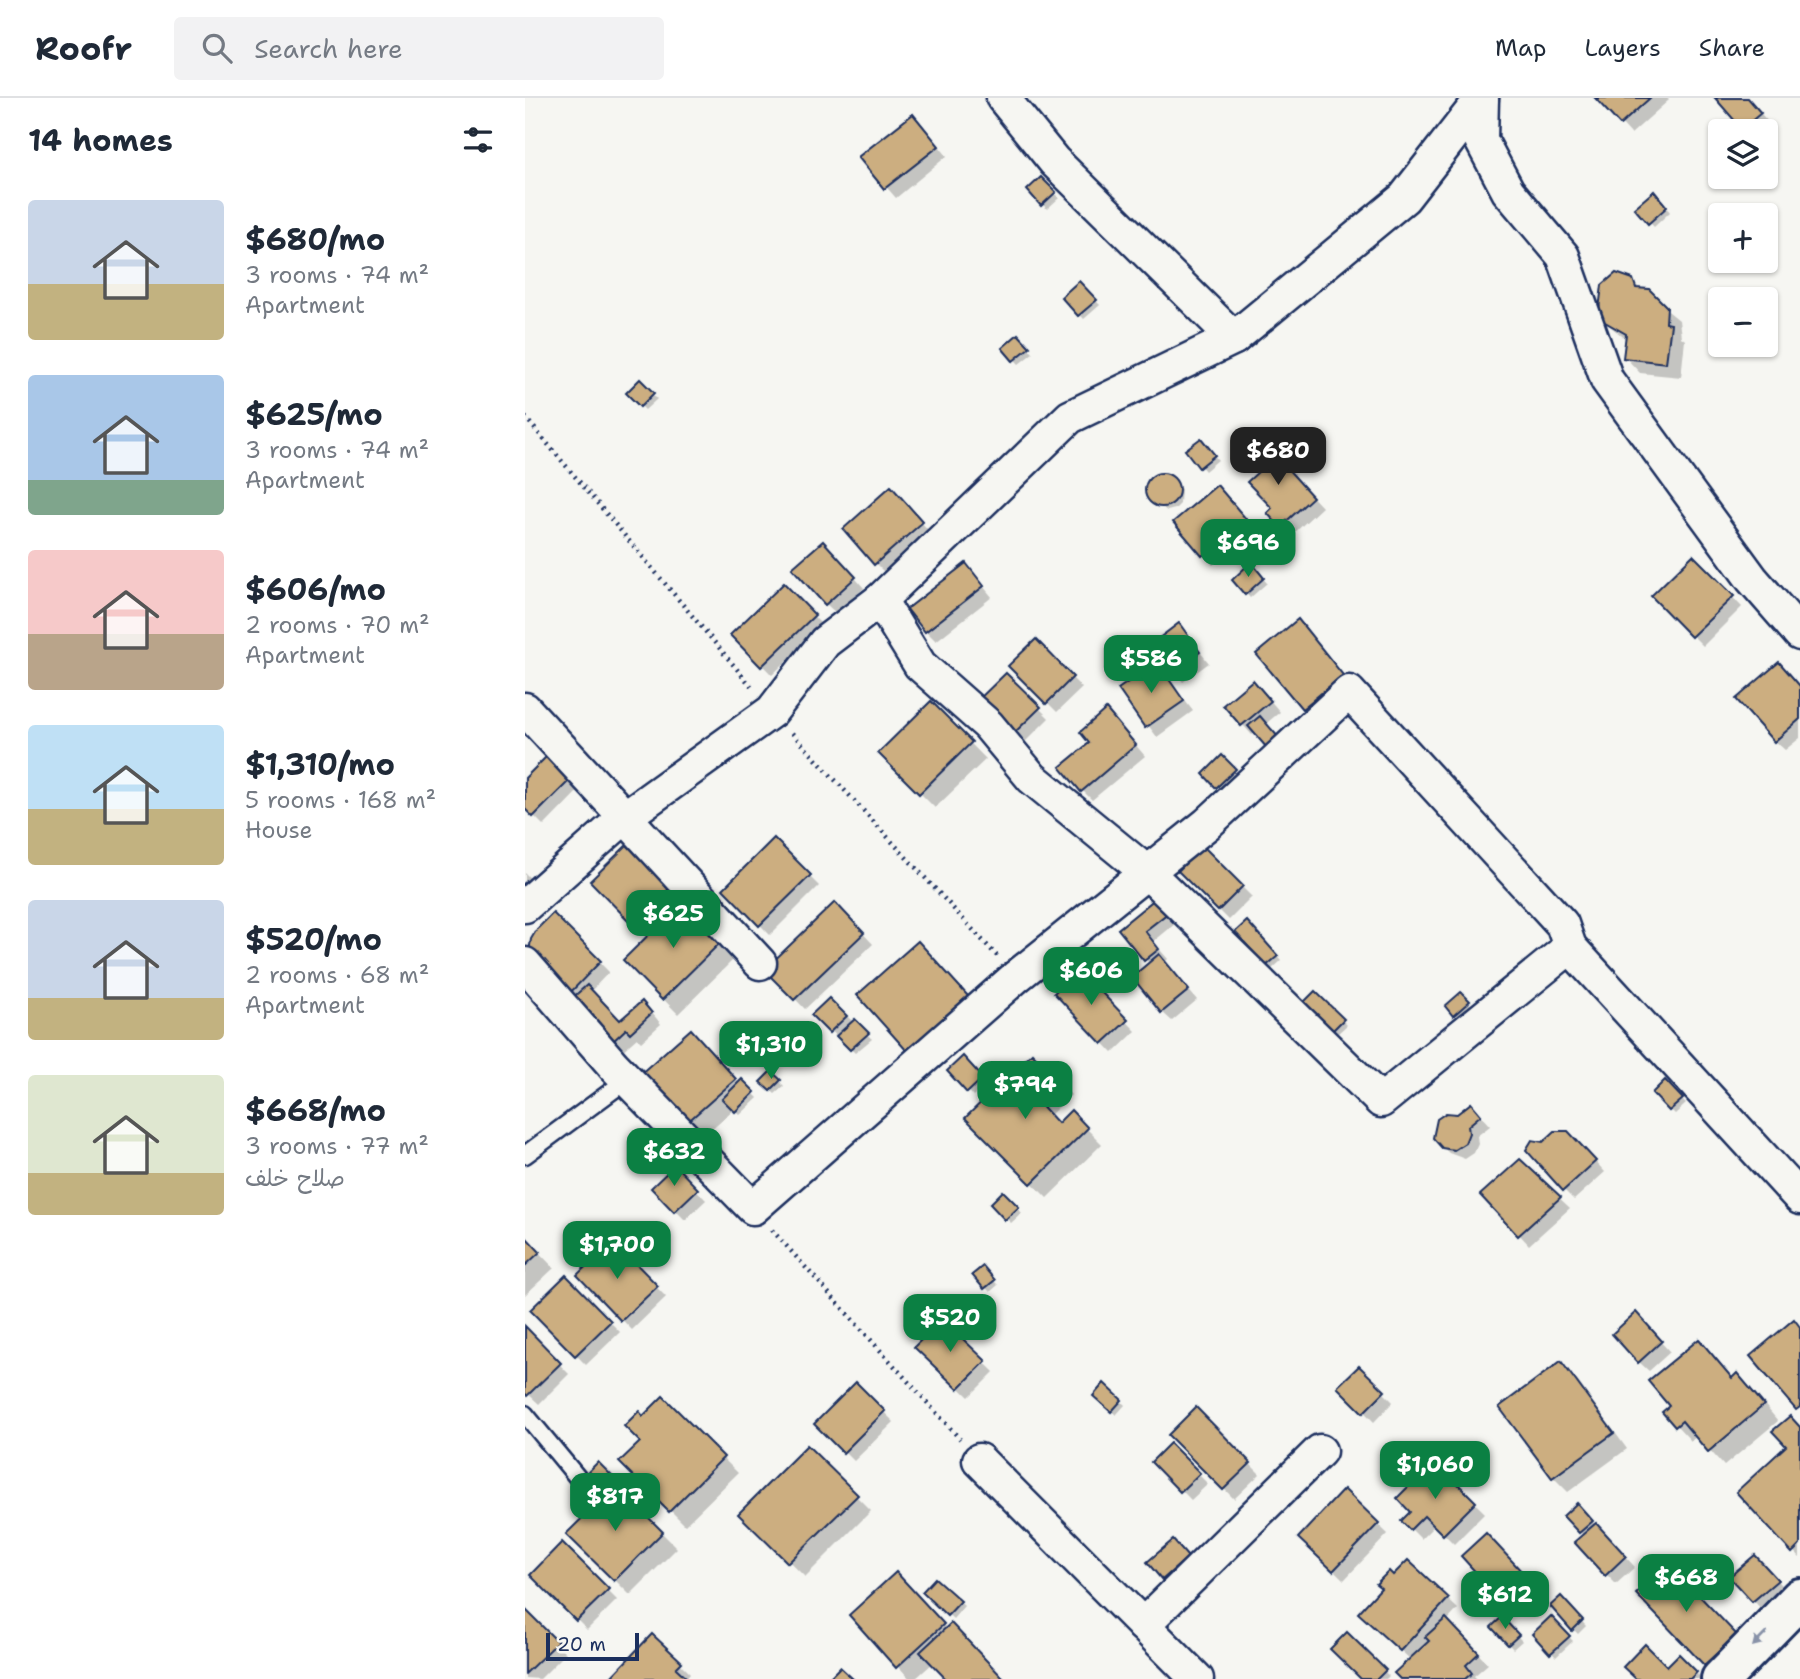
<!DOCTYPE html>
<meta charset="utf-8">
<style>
body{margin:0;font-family:"Shantell Sans","Playpen Sans Arabic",sans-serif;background:#f2f2f3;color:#1f2937;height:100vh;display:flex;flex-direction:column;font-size:26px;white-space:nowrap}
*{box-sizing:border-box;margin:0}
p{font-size:23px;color:#747a83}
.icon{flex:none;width:38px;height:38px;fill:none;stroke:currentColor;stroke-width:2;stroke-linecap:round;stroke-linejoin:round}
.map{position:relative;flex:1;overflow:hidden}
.drawer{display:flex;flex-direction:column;background:#fff;width:525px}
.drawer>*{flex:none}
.tools{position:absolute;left:1183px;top:21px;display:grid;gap:14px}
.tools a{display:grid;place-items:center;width:70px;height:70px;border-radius:7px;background:#fff;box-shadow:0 2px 5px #0004;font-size:35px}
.scale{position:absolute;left:21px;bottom:18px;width:93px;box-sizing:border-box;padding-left:7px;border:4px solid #1b2f5e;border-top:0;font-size:19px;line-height:24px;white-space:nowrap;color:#1b2f5e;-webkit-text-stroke:5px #f6f6f2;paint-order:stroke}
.price{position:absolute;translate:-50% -60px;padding:0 16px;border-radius:14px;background:#0b8043;color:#fff;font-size:23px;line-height:46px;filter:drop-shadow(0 2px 4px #0008)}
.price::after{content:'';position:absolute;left:50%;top:42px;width:21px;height:16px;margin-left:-10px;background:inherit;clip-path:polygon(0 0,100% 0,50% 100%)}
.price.selected{background:#222;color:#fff}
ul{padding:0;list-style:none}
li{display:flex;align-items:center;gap:21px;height:175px;padding:0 28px}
li span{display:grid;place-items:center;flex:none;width:196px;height:140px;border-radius:7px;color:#555}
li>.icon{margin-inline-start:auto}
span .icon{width:84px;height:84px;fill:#fffc;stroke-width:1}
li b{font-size:30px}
h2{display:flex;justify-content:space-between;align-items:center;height:84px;padding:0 28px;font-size:30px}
header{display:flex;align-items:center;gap:42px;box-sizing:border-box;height:98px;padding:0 35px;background:#fff;border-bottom:2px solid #e0e1e3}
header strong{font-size:33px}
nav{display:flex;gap:38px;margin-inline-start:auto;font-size:24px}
.search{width:490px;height:63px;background:#f2f2f3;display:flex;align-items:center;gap:18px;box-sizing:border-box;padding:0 24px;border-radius:7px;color:#747a83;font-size:26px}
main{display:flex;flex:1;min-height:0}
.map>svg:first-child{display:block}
.shadow{fill:#0003}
.building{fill:#ccae80;stroke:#1b2f5e;stroke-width:2}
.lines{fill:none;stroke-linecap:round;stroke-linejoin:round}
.service-casing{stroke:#1b2f5e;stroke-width:21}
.minor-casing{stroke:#1b2f5e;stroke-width:37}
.secondary-casing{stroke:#1b2f5e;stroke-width:44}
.path{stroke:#1b2f5e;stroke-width:4.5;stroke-dasharray:2 5;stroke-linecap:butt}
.service{stroke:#f6f6f2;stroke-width:16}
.minor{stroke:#f6f6f2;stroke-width:32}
.secondary{stroke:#f6f6f2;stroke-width:38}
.oneway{fill:#8892a8}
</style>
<header>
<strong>Roofr</strong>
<div class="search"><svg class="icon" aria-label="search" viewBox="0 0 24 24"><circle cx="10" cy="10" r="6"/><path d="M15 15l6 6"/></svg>Search here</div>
<nav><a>Map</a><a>Layers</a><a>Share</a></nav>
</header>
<main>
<section class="drawer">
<h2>14 homes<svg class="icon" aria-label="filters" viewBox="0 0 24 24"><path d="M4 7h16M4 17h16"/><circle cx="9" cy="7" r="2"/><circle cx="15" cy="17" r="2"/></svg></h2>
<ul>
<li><span style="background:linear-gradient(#c9d6e8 60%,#c2b280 0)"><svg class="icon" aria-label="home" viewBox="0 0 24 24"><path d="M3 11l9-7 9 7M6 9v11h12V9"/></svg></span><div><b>$680/mo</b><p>3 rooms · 74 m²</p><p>Apartment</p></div></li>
<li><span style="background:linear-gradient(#a9c7e8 75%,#7fa58c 0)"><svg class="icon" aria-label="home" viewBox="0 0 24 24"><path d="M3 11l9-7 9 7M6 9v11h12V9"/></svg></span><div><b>$625/mo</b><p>3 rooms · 74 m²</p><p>Apartment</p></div></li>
<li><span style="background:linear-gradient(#f6c9c9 60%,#b9a48a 0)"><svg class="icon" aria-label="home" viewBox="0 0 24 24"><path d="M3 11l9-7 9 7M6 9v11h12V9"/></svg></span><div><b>$606/mo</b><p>2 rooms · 70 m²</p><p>Apartment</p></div></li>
<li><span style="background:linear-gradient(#bfe0f5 60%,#c2b280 0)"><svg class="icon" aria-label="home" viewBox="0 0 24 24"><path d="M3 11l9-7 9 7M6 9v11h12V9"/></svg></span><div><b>$1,310/mo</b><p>5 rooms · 168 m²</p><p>House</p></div></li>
<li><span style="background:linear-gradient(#c9d6e8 70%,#c2b280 0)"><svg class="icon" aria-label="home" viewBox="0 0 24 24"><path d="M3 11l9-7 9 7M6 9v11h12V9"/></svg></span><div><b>$520/mo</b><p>2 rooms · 68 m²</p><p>Apartment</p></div></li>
<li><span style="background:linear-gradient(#dfe7d0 70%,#c2b280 0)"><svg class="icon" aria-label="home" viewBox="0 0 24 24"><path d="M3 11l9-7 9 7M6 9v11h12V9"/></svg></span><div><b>$668/mo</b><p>3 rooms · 77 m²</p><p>صلاح خلف</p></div></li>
</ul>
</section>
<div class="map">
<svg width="1275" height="1581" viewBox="0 0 1275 1581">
<rect width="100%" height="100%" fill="#f6f6f2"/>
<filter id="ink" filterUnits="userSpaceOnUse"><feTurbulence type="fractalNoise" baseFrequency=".0143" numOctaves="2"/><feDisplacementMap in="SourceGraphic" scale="14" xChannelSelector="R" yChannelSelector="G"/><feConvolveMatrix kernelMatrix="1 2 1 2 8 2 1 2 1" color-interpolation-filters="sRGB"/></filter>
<g filter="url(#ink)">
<!-- shadow -->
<g class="shadow">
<path d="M1073,0h69l2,2 -38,34z"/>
<path d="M1192,0h30l23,26 -9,7h-15z"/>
<path d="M398,28l24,30 -51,42 -35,-40z"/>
<path d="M516,81l18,19 -12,11 -18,-19z"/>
<path d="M1133,99l12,15 -16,15 -17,-19z"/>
<path d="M1106,183l48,39 2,17 4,3 -4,37 -41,-4 -15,-16 2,-17 -27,-22z"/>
<path d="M554,185l21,22 -16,14 -20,-22z"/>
<path d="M493,239l15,16 -14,11 -15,-16z"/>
<path d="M115,284l17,17 -12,11 -17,-17z"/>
<path d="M680,347l13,15 -13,11 -17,-20z"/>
<path d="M752,361l45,48 -31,29 -22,-23 6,-5z"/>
<path d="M638,377l18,14 -1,15 -5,5 -8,2 -18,-14 1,-15z"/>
<path d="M702,399l28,33 -42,35 -10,-10z"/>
<path d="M375,401l31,34 -46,40 -9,-9z"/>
<path d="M308,455l31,35 -28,25 -10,-9z"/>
<path d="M1168,459l49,50 -39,39 -50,-50z"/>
<path d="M441,467l26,32 -56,44 -10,-10z"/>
<path d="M730,471l12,14 -17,15 -16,-18z"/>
<path d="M259,488l39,40 -51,49 -39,-40z"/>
<path d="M654,528l30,37 -26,19 -30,-37z"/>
<path d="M783,533l44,54 -39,33 -10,-10z"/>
<path d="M511,544l46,46 -25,24 -46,-46z"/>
<path d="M632,567l36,46 -36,26 -36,-48z"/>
<path d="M1263,576l12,13v51l-15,12 -10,-9z"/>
<path d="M481,577l43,43 -28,28 -43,-44z"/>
<path d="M738,594l17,20 -28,23 -27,-30z"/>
<path d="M406,605l55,56 -51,49 -55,-55z"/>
<path d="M591,624l29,34 -53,44 -10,-10z"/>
<path d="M697,660l17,17 -17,16 -17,-17z"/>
<path d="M22,661l32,31 -35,36 -19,-19v-26z"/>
<path d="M249,743l45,45 -49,49 -45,-46z"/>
<path d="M102,749l51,52 -34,34 -52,-52z"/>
<path d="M678,750l49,49 -23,23 -49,-49z"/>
<path d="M0,775l15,16 -15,13z"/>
<path d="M636,799l20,22 -28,23 15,17 -3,3 32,38 -25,21 -10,-9 -12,-48 -29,-35z"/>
<path d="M158,806l53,53 -58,57 -53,-54z"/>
<path d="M310,806l38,40 -68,65 -38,-39z"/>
<path d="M28,817l56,57 -18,19 29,31 32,-9 9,11 -20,18 -4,-4 -16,14 -44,-47 -45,-65z"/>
<path d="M722,825l34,38 -9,8 -34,-37z"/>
<path d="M408,860l49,54 -59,53 -15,-15z"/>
<path d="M554,874l57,59 -23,22 -57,-60z"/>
<path d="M790,895l32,32 -10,9 -32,-31z"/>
<path d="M936,896l12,13 -14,12 -12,-13z"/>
<path d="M304,902l43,39 -17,14 -41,-38z"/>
<path d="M181,948l34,38 2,-2 16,16 -18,17 -6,-6 -34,30 -15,-15z"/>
<path d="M507,957l39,40 -22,21 9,9 13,-12 31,31 -55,54 -79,-80z"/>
<path d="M438,961l23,25 -13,12 -23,-25z"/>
<path d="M246,975l13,13 -9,8 -13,-12z"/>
<path d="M1140,985l21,21 -11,10 -21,-21z"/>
<path d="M946,1007l19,21 -13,10 1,8 -4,9 -9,6 -16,-6 -11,-10 -3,-17 7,-8 16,-2z"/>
<path d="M1053,1045l27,29 -31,28 -10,-10z"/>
<path d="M995,1063l50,47 -41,37 -46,-50z"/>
<path d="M150,1070l31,32 -21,20 -31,-32z"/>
<path d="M478,1095l19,20 -11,10 -19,-19z"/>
<path d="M0,1140l29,30 -29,27z"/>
<path d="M88,1144l53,55 -34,33 -53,-55z"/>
<path d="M457,1171l16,16 -8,7 -15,-16z"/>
<path d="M41,1179l54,55 -34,33 -54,-55z"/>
<path d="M417,1223l52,51 -25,25 -52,-50z"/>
<path d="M1120,1227l25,27 -21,19 -10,-9z"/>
<path d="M0,1231l44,45 -30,30 -14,-13z"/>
<path d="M1174,1243l34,38 4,-4 15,15 26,31 -54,45 -27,-30 -6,5 -26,-28 7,-6z"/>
<path d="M1036,1265l15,16 51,70 -59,43 -15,-15 -51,-70z"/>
<path d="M834,1270l34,34 -19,20 -34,-35z"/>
<path d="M331,1287l38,37 -40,39 -37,-37z"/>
<path d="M580,1288l20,19 -9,10 -21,-19z"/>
<path d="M138,1301l75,74 -53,52 -63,-63 20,-20z"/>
<path d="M671,1312l64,64 -26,25 -63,-64z"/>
<path d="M1265,1320l10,10v130l-62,-66 50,-46z"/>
<path d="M645,1348l38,38 -17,16 -37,-38z"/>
<path d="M282,1349l64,64 -66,66 -64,-63z"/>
<path d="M73,1367l19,19 -2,2 62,62 -47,47 -61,-61 36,-36 -20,-20z"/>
<path d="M915,1371l45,44 -31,31 -19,-19 -14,14 -18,-18 9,-9 16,-31z"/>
<path d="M819,1394l44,42 -44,46 -43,-42z"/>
<path d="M1052,1407l58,62 -19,17 -10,-10 -22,-38 -19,-20z"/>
<path d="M648,1444l19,21 -24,20 -19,-20z"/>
<path d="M37,1447l55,55 -30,30 -55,-55z"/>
<path d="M971,1447l50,54 -18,17 -17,-17 -16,15 -25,-26 13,-11z"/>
<path d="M883,1464l50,47 -11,12 41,43 -14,12 3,3h-75l9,-19 -41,-38 23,-44z"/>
<path d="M1240,1469l21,24 -23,20 -31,-34z"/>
<path d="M411,1482l28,26 -11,13 -29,-27z"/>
<path d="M1158,1482l68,71 -31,28 -81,-85z"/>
<path d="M386,1491l36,40 55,50h-54l-15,-16 -18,16h-5l-12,-13z"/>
<path d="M1036,1501l25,27 -8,8 -26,-27z"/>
<path d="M0,1513l41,42 -26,26 -15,-1z"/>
<path d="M1026,1520l22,23 -17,16 -22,-23z"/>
<path d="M977,1522l20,21 -9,8 -20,-21z"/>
<path d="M822,1536l42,42 -3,3h-23z"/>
<path d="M128,1539l37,36 -5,6h-73z"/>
<path d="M1154,1558l23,23h-64l29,-11z"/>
</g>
<!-- building -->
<g class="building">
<path d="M1070,0h55l-30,27z"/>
<path d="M1190,0h33l13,15 -19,16z"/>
<path d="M388,16l26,32 -55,43 -26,-32z"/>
<path d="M516,79l15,15 -15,14 -14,-16z"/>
<path d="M1129,93l13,16 -19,17 -14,-16z"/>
<path d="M1091,175l17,6 3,9 13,1 18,18 -1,16 5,1 -5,39 -43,-5 3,-24 -28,-16 4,-33z"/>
<path d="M554,183l18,19 -19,16 -17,-19z"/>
<path d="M493,236l12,13 -17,14 -11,-13z"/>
<path d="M115,281l14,14 -14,14 -14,-14z"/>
<path d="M676,340l14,17 -16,13 -14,-18z"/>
<path d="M743,349l45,50 -33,30 -13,-14 5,-5 -25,-26 11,-10 -8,-9z"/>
<circle cx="637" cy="392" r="17"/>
<path d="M692,387l29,34 -44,37 -29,-34z"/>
<path d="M366,388l32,36 -49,43 -31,-36z"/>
<path d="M298,443l33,36 -31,28 -33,-37z"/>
<path d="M1168,457l41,41 -43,41 -40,-41z"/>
<path d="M726,464l13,16 -19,17 -13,-15z"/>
<path d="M441,465l18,23 -59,46 -18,-23z"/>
<path d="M259,485l31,32 -54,52 -31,-32z"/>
<path d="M773,521l45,56 -41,34 -46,-55z"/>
<path d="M654,525l21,29 -29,21 -21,-28z"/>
<path d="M511,541l37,38 -27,27 -38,-38z"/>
<path d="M632,564l27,39 -39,27 -27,-39z"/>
<path d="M1254,564l21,24v33l-26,23 -38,-43z"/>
<path d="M481,575l35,34 -31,30 -34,-35z"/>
<path d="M728,582l18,21 -30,25 -18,-21z"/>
<path d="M406,603l41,41 -53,52 -41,-41z"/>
<path d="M581,611l30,36 -55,47 -21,-25 29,-24 -9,-11z"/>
<path d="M735,618l19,22 -12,10 -19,-22z"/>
<path d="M697,657l14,14 -20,19 -13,-14z"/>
<path d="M22,658l24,23 -38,38 -8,-8v-31z"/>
<path d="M249,740l37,37 -52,51 -36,-37z"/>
<path d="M102,747l43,43 -37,37 -43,-44z"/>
<path d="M678,748l40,40 -25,25 -40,-40z"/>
<path d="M636,796l12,15 -28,22 14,18 -15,12 -26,-32z"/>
<path d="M158,803l39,40 -60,59 -39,-40z"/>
<path d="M310,804l29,31 -70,67 -30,-30z"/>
<path d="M28,815l48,48 -37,38 -35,-47 2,-13 6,-10z"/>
<path d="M722,823l31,35 -12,10 -31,-34z"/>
<path d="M393,843l50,55 -61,55 -50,-56z"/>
<path d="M634,856l30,36 -28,23 -29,-36z"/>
<path d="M554,871l49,51 -26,24 -48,-51z"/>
<path d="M62,887l33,35 22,-19 10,12 -22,20 -4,-4 -16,15 -40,-44z"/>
<path d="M790,893l29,28 -12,12 -29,-28z"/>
<path d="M936,894l9,9 -17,15 -8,-10z"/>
<path d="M304,900l18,18 -18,17 -18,-18z"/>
<path d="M330,921l14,14 -19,17 -14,-14z"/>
<path d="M166,931l45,50 -52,46 -45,-50z"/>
<path d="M507,955l25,25 -21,21 22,24 13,-13 17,18 -57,56 -66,-66z"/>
<path d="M438,958l20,22 -16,15 -20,-22z"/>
<path d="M246,973l10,9 -11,11 -10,-9z"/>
<path d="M217,981l13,13 -20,20 -13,-13z"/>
<path d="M1140,982l18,19 -14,12 -17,-18z"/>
<path d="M946,1005l10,12 -13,11 1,7 -4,10 -11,7 -12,-2 -9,-10 4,-19 9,-6 11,1z"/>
<path d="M1030,1033h13l28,30 -33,30 -37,-41 6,-10 11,2z"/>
<path d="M995,1061l41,38 -43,39 -38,-41z"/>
<path d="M150,1067l23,24 -24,23 -23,-24z"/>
<path d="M478,1093l16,16 -14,13 -15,-16z"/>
<path d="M0,1138l15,16 -15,14z"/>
<path d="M88,1142l45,46 -37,35 -44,-46z"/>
<path d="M458,1168l12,14 -11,9 -12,-14z"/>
<path d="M41,1177l45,46 -36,35 -45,-46z"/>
<path d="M1111,1214l26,29 -24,22 -26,-29z"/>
<path d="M417,1221l44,42 -28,28 -44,-42z"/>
<path d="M1269,1221l6,8v80l-4,3 -46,-54z"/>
<path d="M0,1228l36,37 -34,33 -2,-3z"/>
<path d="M1174,1241l33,39 5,-5 27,32 -56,47 -26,-31 -7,6 -13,-15 7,-6 -21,-25z"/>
<path d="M1036,1263l53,72 -62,45 -53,-71z"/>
<path d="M834,1268l26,25 -22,22 -26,-26z"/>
<path d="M331,1284l29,29 -42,42 -29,-29z"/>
<path d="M579,1285l18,17 -11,12 -18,-16z"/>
<path d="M138,1298l61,61 -55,55 -50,-50 21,-20 -16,-16 15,-15 4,5z"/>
<path d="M671,1309l55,56 -28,27 -55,-55z"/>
<path d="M1265,1318l10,11v118l-8,8 -56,-61 50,-46 -14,-15z"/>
<path d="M645,1345l30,30 -20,19 -29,-30z"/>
<path d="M282,1347l51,50 -70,68 -50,-49z"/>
<path d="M73,1364l16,16 -15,16 -17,-16z"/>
<path d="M915,1368l36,36 -33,33 -19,-19 -14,14 -9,-9 9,-9 -13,-14 25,-25 6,6z"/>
<path d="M91,1387l47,47 -49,49 -48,-47z"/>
<path d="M819,1391l35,34 -46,48 -35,-33z"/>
<path d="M1052,1405l16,18 -14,12 -16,-17z"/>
<path d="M1071,1425l30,33 -21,20 -31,-34z"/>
<path d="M961,1435l51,55 -20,19 -16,-17 -17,15 -16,-17 12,-11 -19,-21z"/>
<path d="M648,1442l15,17 -26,23 -15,-18z"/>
<path d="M37,1444l47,47 -33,32 -46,-46z"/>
<path d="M1230,1457l23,25 -26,22 -23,-25z"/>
<path d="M883,1462l41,38 -49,53 -42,-38 23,-25 -5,-4 13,-13 4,4z"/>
<path d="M1143,1465l69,72 -33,30 -68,-71z"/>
<path d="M371,1474l48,52 -48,44 -47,-53z"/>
<path d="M410,1480l26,23 -14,15 -25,-24z"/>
<path d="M1036,1498l22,24 -11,11 -22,-25z"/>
<path d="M0,1511l33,33 -33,32z"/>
<path d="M1026,1518l19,20 -20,18 -18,-20z"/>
<path d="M977,1519l17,18 -11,10 -17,-18z"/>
<path d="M921,1520l33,35 -13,12 6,8 -7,6h-65l-6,-6 35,-32 -4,-4z"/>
<path d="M426,1525l53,56h-58l-26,-27z"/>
<path d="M822,1534l39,38 -9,9h-16l-31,-30z"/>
<path d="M127,1536l30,28 -6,6 12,11h-79z"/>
<path d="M1120,1546l22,22 12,-12 18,18 -7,7h-54l-13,-12z"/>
<path d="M315,1569l13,12h-25z"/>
</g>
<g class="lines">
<defs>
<g id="service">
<path d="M0,1057l103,-76"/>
<path d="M0,1316l57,69"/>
</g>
<g id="minor">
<path d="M478,0l51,63 180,177"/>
<path d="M957,0l-1,42 27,51 55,65 44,124 145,199 48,55"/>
<path d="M355,502l40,65 68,60 44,53 116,95 233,228 189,-154"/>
<path d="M0,611l235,254"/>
<path d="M0,808l101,-90 146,-105 53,-69 55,-42 190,-183 164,-79 170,-140 78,-100"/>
<path d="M0,866l89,102 139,142 263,-231 191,-153 142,-132 213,232 8,23 230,251"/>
<path d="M454,1362l218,219"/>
<path d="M618,1527l177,-174"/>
</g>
<path id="secondary" d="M1196,1581l79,-81"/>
</defs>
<!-- service casing -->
<use href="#service" class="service-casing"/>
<!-- minor casing -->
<use href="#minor" class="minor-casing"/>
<!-- secondary casing -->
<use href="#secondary" class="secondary-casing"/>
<!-- path -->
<g class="path">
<path d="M0,319l227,270"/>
<path d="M267,635l205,223"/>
<path d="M247,1132l188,209"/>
</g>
<!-- service -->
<use href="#service" class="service"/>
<!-- minor -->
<use href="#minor" class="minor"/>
<!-- secondary -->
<use href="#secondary" class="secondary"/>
</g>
<!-- one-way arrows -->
<defs><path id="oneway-solid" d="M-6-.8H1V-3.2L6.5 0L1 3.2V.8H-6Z" transform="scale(1.75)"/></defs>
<use class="oneway" href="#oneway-solid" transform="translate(1235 1541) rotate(135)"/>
</g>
</svg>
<div class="tools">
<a><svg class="icon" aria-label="layers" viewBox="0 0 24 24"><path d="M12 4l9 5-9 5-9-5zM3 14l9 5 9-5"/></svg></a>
<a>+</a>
<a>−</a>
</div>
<div class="scale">20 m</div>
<b class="price selected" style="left:753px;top:389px">$680</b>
<b class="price" style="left:723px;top:481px">$696</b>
<b class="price" style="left:626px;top:597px">$586</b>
<b class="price" style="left:148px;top:852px">$625</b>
<b class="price" style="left:566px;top:909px">$606</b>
<b class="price" style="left:246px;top:983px">$1,310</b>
<b class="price" style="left:500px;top:1023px">$794</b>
<b class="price" style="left:149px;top:1090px">$632</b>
<b class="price" style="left:92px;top:1183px">$1,700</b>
<b class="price" style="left:425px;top:1256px">$520</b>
<b class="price" style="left:910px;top:1403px">$1,060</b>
<b class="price" style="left:90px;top:1435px">$817</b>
<b class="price" style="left:1161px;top:1516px">$668</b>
<b class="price" style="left:980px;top:1533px">$612</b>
</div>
</main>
